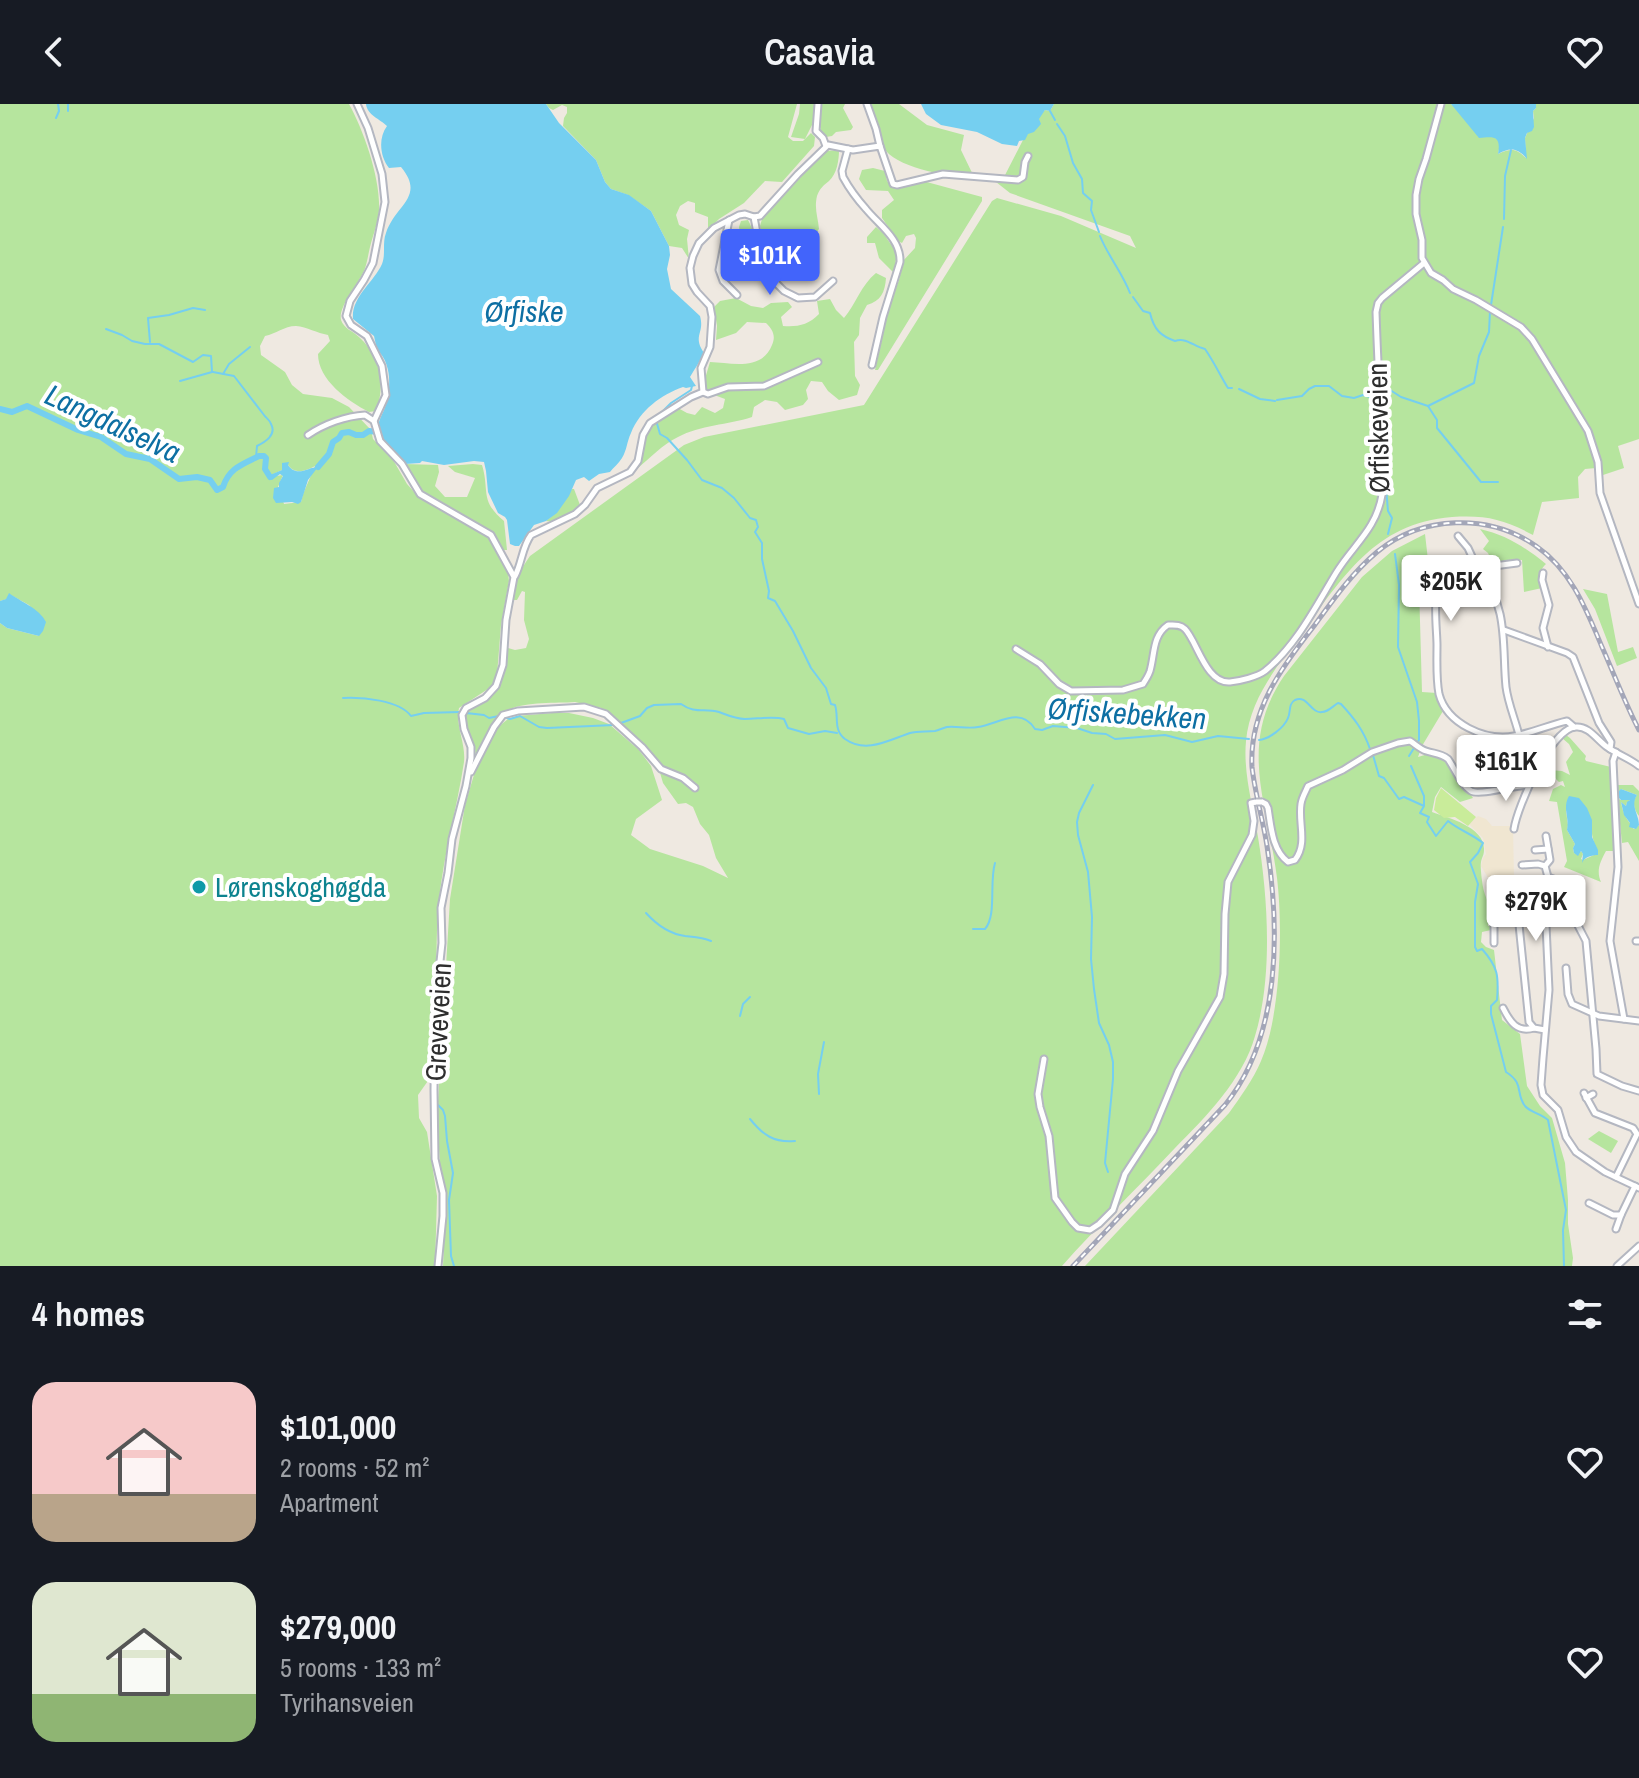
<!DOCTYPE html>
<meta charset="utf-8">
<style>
body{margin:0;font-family:"Archivo Narrow",sans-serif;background:#20242c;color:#f1f3f6;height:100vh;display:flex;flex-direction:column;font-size:30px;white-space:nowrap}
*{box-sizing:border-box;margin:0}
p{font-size:26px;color:#9ea1a6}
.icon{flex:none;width:44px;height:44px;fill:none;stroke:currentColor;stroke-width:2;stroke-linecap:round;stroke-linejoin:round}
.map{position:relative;height:1162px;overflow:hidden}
.sheet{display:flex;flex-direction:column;background:#171b24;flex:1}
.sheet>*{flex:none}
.price{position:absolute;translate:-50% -68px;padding:0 18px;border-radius:8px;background:#fff;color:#222;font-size:26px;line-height:52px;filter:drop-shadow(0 2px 4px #0008)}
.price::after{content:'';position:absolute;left:50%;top:48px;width:24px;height:18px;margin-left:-12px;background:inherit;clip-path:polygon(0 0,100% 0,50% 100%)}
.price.current{background:#4264fb;color:#fff}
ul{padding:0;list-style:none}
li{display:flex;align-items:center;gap:24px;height:200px;padding:0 32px}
li span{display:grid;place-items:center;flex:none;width:224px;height:160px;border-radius:24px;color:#555}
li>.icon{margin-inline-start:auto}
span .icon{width:96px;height:96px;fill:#fffc;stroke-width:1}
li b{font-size:34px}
h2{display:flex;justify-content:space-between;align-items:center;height:96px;padding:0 32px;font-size:34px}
header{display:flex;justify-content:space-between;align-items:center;height:104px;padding:0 32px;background:#171b24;font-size:36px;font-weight:600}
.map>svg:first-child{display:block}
.education{fill:#f0e6d1}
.green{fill:#b6e59e;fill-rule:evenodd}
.pitch{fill:#c9ec9a}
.water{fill:#75cff0}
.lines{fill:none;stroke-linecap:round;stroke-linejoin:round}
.stream{stroke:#75cff0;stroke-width:2}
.river{stroke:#75cff0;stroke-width:6}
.minor-casing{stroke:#b4b7c1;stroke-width:9}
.minor{stroke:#fff;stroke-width:5}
.rail-casing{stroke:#a3a6b8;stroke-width:5}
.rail{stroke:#fff;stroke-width:2;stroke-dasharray:6;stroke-linecap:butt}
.minor-bridge-casing{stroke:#b4b7c1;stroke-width:9;stroke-linecap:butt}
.minor-bridge{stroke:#fff;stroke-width:5}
.culture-dot{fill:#0f9aa8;stroke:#fff;stroke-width:3}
.labels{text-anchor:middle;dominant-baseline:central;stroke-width:8;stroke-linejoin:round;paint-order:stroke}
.street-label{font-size:28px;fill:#2e2e2e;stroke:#fff}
.culture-label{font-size:28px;fill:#0d838f;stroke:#fff;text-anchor:start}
.water-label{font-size:30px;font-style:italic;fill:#0d6fa3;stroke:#fff}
</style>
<header><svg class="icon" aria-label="back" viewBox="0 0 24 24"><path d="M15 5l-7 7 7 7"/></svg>Casavia<svg class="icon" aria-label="heart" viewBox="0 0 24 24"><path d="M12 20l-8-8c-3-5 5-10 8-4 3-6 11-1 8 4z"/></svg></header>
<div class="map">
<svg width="1639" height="1162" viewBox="0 0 1639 1162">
<rect width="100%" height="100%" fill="#efe9e1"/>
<!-- education -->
<path class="education" d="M1478,712l8,3 6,7h21l1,53 -24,2 -9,-15 2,-8 3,-4 -3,-16 -14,-14z"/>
<!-- green -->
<g class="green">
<path d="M0,0h349c15,27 32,76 30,107 -1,12 -6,24 -9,36 -2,8 -3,17 -6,24 -6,13 -26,36 -23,49 3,9 12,11 18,17 21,19 27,48 17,74l-7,1c-21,-11 -51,-32 -51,-58l12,-13 -2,-6c-11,-2 -21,-8 -32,-9 -12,0 -20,8 -31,10l-5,10 1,9 24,17 7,13 11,9 29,4 17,9 22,23 2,9 19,19 15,26 9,10 75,43 17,35 1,9 -8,44 -4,50 -6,12 -32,21c-4,18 7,35 5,54 -7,46 -20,91 -25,138 -4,37 -1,74 -5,110l-3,2 -1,66 -12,17 1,23 8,14 10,64 -2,70h-435v-643l7,5 32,8 -6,-25 -4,-6 -20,-11 -2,5 -7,2zM282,360l6,1c7,10 18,6 27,1l-12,28 -2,8 -17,2 -6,-17 5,-12 -7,1 -5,-1 11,-5z"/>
<path d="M546,0h251l-9,33 5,4h10l8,-8 4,4 -1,9 -32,36 -17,-1 -21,22 -25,16 -11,11v-13l-13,-5v-9l-7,-2 -8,5 -4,9 3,10 10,5 -2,9 2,20 -7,-11 -13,-2 -18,-35 -23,-16 -17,-6 -6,-7 -9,-22 -33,-34 1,-8 3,-5v-6l-5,-2 -9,5 -4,-2z"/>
<path d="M800,0h45l-2,4 10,19 -2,3 -15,2 -4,4 -6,1 -5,-6 -4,-16 -12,24 -14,-2 8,-23z"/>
<path d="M869,0h30l28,21 37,10 -3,15 14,29c-23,-2 -74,-10 -89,-28 -9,-12 -12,-32 -17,-47z"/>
<path d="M1054,0h397l47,36 2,4 -2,10c13,-6 18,-6 28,4l-1,-20 9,-20 -1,-7 3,-3v-4h103v335l-21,7 6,22 -27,9 -1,-9 -11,1 -7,8 1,21 -37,4 -9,33c-30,-16 -47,-20 -81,-18 -78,6 -109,61 -152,118 -24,33 -50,64 -54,106 -3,32 7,65 12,96 10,60 15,140 -3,199 -12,43 -49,81 -80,112 -37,40 -77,77 -113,118h-619l3,-62 -6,-40 -3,-45 13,-220 15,-94 11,-37 -1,-22 -11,-22v-8l2,-5 18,-11 17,-16 7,-36 7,2 11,-2 3,-9 -5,-19 1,-28 -3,-1 -5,9h-3c0,-18 6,-30 16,-44l154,-111 20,-8 160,-32 128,-204 5,-3 64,18 75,32 -6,-12 -120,-43 -14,-11 8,-5 19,-37 19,-27 3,-3 5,1zM575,598l26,6 19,14 36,37 7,24 15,21 8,-1 7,4 7,17 9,11 7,23 12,20 -25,-12 -53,-17 -19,-14 5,-16 26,-19 -11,-34 -12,-16 -30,-26 -16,-6 -24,-5h-17l-35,3 -9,3 -10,8 -20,32c5,-12 9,-25 15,-36 14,-24 57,-19 82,-21z"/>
<path d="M839,46c0,10 -2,24 -10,31 -6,5 -9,7 -12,15 -3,13 1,21 2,33l-4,5 -21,-2 -11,12v12l-4,-3 -4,-10 -10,1 -5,-18 2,-7 63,-68z"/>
<path d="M873,64l12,3 2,10 8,7 28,-7 59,16v4l-104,169h-3l14,-63 10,-27 4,-19 12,-13 1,-10 -2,-4 -8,2 -4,7 -4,-2 -16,-23v-8l12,-10 -6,-9 -22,-1 -7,-11 3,-9z"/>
<path d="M748,116c7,12 11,33 10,47l-9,2 -7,-8 -7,-1 7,-16 -3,-17 2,-6z"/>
<path d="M876,123l7,6 14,20 -3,20 -15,-15 -4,-15h-8v-6z"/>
<path d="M876,169l10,5c-1,14 -5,23 -19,27l-7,13 -1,17 -5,7 1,34 5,9 -3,10 -18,5 -11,-9 -6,-9 -11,-1 -5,9 2,9 -5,6 -18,5 -8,-8 -12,-2 -11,7 -2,10c-24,8 -52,8 -74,20 -15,7 -28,21 -40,31 3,-15 6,-33 17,-44 6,-6 16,-11 23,-16l9,5 8,2 7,-8 13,6 8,-5 2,-9 -16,-6 -5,-11 6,-20c22,1 52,9 62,-17 4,-9 1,-15 -6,-22l-19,-1 -11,11 -20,7 1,-14 -3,-19 6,-6 16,-3 15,8 12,2 8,-5 17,-1 4,5 -11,10 2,9c15,1 25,-1 36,-12l-2,-13 13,-2 6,11 8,8c12,-14 17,-33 32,-45z"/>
<path d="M405,360l33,1 1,7 -4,14 10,11h22l8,-19 -20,-6 -7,-6 25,-2 9,1c8,26 -3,35 22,56l3,29h-5l-11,-18 -67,-37z"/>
<path d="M572,385h2l6,16c-8,8 -22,18 -34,16l11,-9z"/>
<path d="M1480,425c26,6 45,18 66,35 -8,7 -6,14 -4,24l-18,4 -2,-32 -23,2 -6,2 -5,-11 -5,-4 6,-8z"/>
<path d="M1425,430l3,26 -9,26 3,106 15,1 6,18 -21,35 -4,11 10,-3 16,3 29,41 -13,4 -19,-15 -6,10 -3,15c17,6 53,15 52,38 0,5 -2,7 -3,12 -1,5 1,19 2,25 3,15 9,17 9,35l-4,2v2h3v4l-9,2 -1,10 5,5 8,3 8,70 18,14 7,52 13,20 12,12 13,45 3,37v24l5,34 -1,8h-487l144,-153c12,-17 24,-33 32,-52 20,-46 22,-134 16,-183 -9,-74 -40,-133 7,-202l78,-99 30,-26z"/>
<path d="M1583,485l24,5 11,58 15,-5 4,11 -20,8 -22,-57z"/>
<path d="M1566,631l4,3 16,18 -1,3 1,2 25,6 4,84h-9c-6,11 -10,20 -5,31l-37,-15 3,-6 -10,-59 -8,-1 4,-12 8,-4 4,2 -2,-6 -4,1 -7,-7 -2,-5 12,1 8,4 -4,-13 7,-10 -4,-8 -7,-6zM1579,696c12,13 10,18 13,34 1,8 5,12 2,21l-11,5 -2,-1 2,-5 -2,-3 -3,4 -4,-2 -1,-5 2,-4 -8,-14 1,-5 -2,-14z"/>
<path d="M1618,681h15l6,6v25c-4,-5 -8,-14 -2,-21l-16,-6 -3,8 2,3 10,-1 -1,3h-2l-1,4 -5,-4c1,7 4,16 9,21v3l4,3 5,-4v36l-11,-19 -6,1 -5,-48z"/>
<path d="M1599,1027l19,10 -7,12 -23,-14z"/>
</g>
<!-- pitch -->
<path class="pitch" d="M1441,684l35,29 -8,9 -13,-9 -11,1 -10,-8 2,-12z"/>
<!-- water -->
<g class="water">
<path d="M366,0h180l13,19 37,37 9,22 6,7 18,6 22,16 18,35 1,9 -3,14 4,20 29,27c5,18 -8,19 4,37 -4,9 -9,15 -14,24l6,9 -10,2 -3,-1c-22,8 -43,23 -52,46 -4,8 -4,17 -9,25 -3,5 -9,10 -12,14l-11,2 -10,7 -5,-4 -8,3 -7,16 -12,17 -11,8 -12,4 -15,21h-4l-5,-2 -3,-24 -2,-3 -7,-4 -10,-21 -2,-21 -2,-9 -10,-1 -30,4 -22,-4 -2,2 -15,1c-8,-10 -21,-18 -25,-29 -4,-10 0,-16 4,-25 7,-18 9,-46 -7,-60l-3,-14 -21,-17c-2,-22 21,-37 29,-55 4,-10 0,-21 4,-31 9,-28 40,-36 15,-66l-12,1c-9,-11 -11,-30 -2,-42 -7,-7 -20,-11 -21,-22z"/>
<path d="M921,0h133l-4,7 -5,-1 -6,9 2,5 -7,8 -6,2 -3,6 -6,1 -2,5 -15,-2 -25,-12 -36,-7 -15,-11z"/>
<path d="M1451,0h85v4l-3,3 1,16 -2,4 -5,2 -2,5 2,21c-9,-11 -17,-12 -29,-5 3,-18 -3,-18 -19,-16z"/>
<path d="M289,358l-1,3c9,13 20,2 30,2l-10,13 -7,22 -3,2 -6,-2 -16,1 -3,-5 1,-10 5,-1v-4l4,-7 -3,-2 -8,6 -2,-1v-4l12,-5v-7z"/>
<path d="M9,489c12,9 30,15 37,29l-3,9 -4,5 -32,-8 -7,-5v-22l6,-2z"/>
<path d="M1621,685l16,6c-7,11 2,19 2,30l-3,4 -7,-2 1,-4 -6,-8 -3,-13 5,4 1,-4 3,-2h-9l-3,-3 1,-6z"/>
<path d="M1569,692l10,2 8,10 5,12v17l6,13v5c-6,0 -14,2 -16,8l1,-9 -2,-3 -3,5 -4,-3 -1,-5 2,-4 -8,-14c3,-12 -5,-22 2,-34z"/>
</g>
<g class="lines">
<!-- stream -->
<g class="stream">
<path d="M68,7v-7"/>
<path d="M1050,7l5,9"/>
<path d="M56,14l3,-7 -1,-7"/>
<path d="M1057,20l8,12 8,27 9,16 1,14 9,8 -1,9 8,22"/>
<path d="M1504,115l1,-43 6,-26"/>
<path d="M1100,132c8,20 22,36 30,57"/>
<path d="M1133,193l10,14 7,2c4,17 11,23 25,28 12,-4 19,6 30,8 9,13 15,26 23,39h4"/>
<path d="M1491,201l12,-78"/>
<path d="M106,225l16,6 10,6 13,3h14l34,18 10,-7 8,1 1,16 -32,9"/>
<path d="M150,238l-2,-24 21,-3 24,-7 12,2"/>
<path d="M213,268l21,4 30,39c2,3 6,5 7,9 6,11 -6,18 -14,22l-1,11"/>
<path d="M223,270l6,-10 21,-17"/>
<path d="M1239,285l21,10 15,2"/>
<path d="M1277,296l25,-4 7,-7 6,-3h14l13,10 12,2 9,-3 14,4"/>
<path d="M1428,302l9,14v8l44,54h17"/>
<path d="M659,311l12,-12 20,-13 1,-4"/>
<path d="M656,316l4,14 7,4 20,22 15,20 20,8 12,10 16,20 6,2 2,7 -3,5 7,11v16l7,32 -1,7 7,3 18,30 18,37 15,20 5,16 4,1c4,12 -2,25 10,34 21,15 44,1 65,-6 8,-2 17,-1 25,-2 4,-1 8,-3 12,-4 10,-1 21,2 31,0 19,-2 42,-22 57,2l7,1 11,-4 24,2 15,5 14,1 9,5 50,-4 27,7 26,-6 31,3"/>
<path d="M1384,364l-2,-27 1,-51 4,-2 14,9 27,9 46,-23 5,-27 10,-24 1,-21"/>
<path d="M1385,371l3,36 4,7 -4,16"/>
<path d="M1395,450l4,31 -1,62 19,55 2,19v19l-10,16"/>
<path d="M343,594c19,-1 56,2 68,18l13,-3 36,-1"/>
<path d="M466,609l18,2 5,3 10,-2"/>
<path d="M504,613l6,2 10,-3 19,11 8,1 67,-3"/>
<path d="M621,619l19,-7 7,-8 7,-3 27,-1c14,10 23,4 38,8 8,3 17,7 26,7 12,0 28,-3 39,0l4,9 21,6 16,-3 12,2"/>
<path d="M1259,636c10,-1 25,-12 29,-22 3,-6 0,-14 7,-18 12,-6 16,14 27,12 6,0 11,-6 16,-9l3,1c13,14 23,27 29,45"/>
<path d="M1373,651l6,21 5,2 15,21 5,-2 20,9 -4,7 9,4 -2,5 9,14 12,-15c11,9 24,13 35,22l-5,10 -8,9 8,22 -3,18v45l2,4 5,-2c16,18 17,27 15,51l-6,6v8l15,58c19,12 9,21 19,34 5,6 16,8 23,14l18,90 -3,20 1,36"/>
<path d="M1411,662l13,30v9"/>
<path d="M1093,681l-14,28 -2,9 1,13 10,37 4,45 -1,42 3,30 5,34 10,22 4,17v17l-8,84 3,9"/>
<path d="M646,809c10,11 24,21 39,23 10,1 17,1 26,5"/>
<path d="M973,825h12c12,-14 4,-46 10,-66"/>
<path d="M740,912l3,-12 7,-7"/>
<path d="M437,973v-14"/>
<path d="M819,990l-1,-20 6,-32"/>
<path d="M437,1000l6,6 2,6 2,25 6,32 -4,27 2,56 3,10"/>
<path d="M750,1015c13,16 24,24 45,22"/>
</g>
<!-- river -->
<g class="river">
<path d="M0,305l12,3 15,-6 51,24 23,7 25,17 24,5 29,20 18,-2 13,3 7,10 6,-3c6,-19 20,-23 36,-31h5l2,2 -1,11 5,8"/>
<path d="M318,363l11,-13 4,-12 6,-4 3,-5 7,-1 7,3h7l6,-4 9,1"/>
</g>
<defs>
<g id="minor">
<path d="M357,0l11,24 14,46 3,28 -12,61 -9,17 -14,21 -4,15 5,9 16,11 15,30 4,29 -12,26 6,20 22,23 18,30 71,41 23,42 -8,43 -3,45 -7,21 -11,12 -19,10 -4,7 2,14 7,18v11l-5,28 -14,53 -4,34 -7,35 1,35 -7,64 -1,83 1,69 8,34v23l-5,50"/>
<path d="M818,0l-2,27 7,7 3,8"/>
<path d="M867,0l9,25 4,17"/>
<path d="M1441,0l-15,55 -7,20 -3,16v19l6,26v18l9,15 12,7 10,9 23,11 45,27 11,12 56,92 10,31 2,31 39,111"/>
<path d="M848,45l-6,22 1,6c6,11 14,22 23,32 13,16 35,30 34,53l-17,55 -11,48"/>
<path d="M754,113l10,54 20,20 14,7 17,-1 18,-16"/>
<path d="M729,116l-10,50 4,11 14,14"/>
<path d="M703,288l5,2 20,-7 36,-1 54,-24"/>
<path d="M308,331c16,-11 38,-19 57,-20l9,6"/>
<path d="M1458,432l10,12 12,26"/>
<path d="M1543,469l-1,7 7,25 -6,23 5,19"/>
<path d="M515,472c7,-13 7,-29 16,-41l44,-21 10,-9 12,-17 33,-16 8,-11 5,-26 7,-12 41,-26 12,-5 -2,-24 9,-21 2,-30 -2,-11 -13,-14 -5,-8 -2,-16 3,-12 6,-13 15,-15 25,-13 6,-1 9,3 6,-1 38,-42 30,-29 25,5 27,-4 13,38 4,1 46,-11 75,6 5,-3 2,-15 3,-6"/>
<path d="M1483,473l11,-11 23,-3"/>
<path d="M1504,526l63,23 6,4 26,66 12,19 -1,7"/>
<path d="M1016,545l24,15 19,20 12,7 52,-1 20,-6c2,-3 6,-10 7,-13 5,-17 2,-35 18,-46 6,0 12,-1 17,4 12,12 21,55 45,53 10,-1 27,-5 35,-11 31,-25 51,-65 71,-98 17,-28 40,-43 46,-78 3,-17 -2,-32 -3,-49 -1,-16 1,-32 1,-48 -2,-29 -3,-57 -4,-86l2,-9 4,-5 42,-35"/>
<path d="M1519,631c-4,-16 -11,-32 -13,-48 -4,-38 3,-82 -26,-113 -13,-3 -31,-3 -39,10 -9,12 -4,46 -4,61 0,16 -1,33 2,49 8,30 46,47 75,42 18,-3 35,-11 53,-15l7,6"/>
<path d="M1616,648l-3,9 5,106 -8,74 14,78"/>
<path d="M471,668l23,-45 9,-12 15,-4 66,-4 22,7 36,33 19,22 22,9 12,10"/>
<path d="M1262,698l4,2 2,4c3,18 4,42 20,54l7,-2c13,-17 3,-37 6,-56 1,-7 5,-13 7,-18l35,-16 29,-18 26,-9 12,-2c5,3 10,8 16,10 9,3 14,2 22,8 7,10 13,26 23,32 8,5 46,-6 58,-6"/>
<path d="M1514,725c3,-22 38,-102 62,-102 13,-1 21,13 31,20 10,7 22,11 32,19"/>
<path d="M1535,746l13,-1"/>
<path d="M1522,761l16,-1 7,2 3,11 5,2 4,6 29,56 10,108 1,25 25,12 17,5"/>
<path d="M1545,762l5,-6 -4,-24"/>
<path d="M1548,773l-4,5 5,108 -6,68 -2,27 2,10 15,15 8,27 10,15 29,20 34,16"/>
<path d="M1494,803v36"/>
<path d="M1495,809l17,-1 6,3 11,107 5,6 11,2"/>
<path d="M1636,837h3"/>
<path d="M1566,864l2,26 4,10 27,12 40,5"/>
<path d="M1503,904c7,14 14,25 31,20"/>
<path d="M1044,955l-6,35 2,13 9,29 6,62 17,24 6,6 12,2 9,-6 14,-14 12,-36 28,-43 25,-60 42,-74 4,-23 1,-60 3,-32 24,-47 2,-14 -3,-18 5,-1"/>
<path d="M1584,989l11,20 38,15 4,6 -21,43"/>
<path d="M1586,994l7,-4"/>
<path d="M1589,1099l24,12h8"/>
<path d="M1616,1125l5,-14 14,-29"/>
<path d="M1617,1162l22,-20"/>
</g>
</defs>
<!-- minor casing -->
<use href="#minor" class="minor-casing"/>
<!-- minor -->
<use href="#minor" class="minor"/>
<defs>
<path id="rail" d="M1073,1162l152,-161c56,-69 55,-175 42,-259 -4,-26 -12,-52 -15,-79 -3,-56 29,-99 62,-141 19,-26 38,-53 63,-74 45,-37 112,-39 159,-6 35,24 50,63 66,101 12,27 23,56 37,83"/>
</defs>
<!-- rail casing -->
<use href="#rail" class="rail-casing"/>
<!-- rail -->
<use href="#rail" class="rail"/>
<defs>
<path id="minor-bridge" d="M1256,698h6"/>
</defs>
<!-- minor-bridge casing -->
<use href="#minor-bridge" class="minor-bridge-casing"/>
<!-- minor-bridge -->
<use href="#minor-bridge" class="minor-bridge"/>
</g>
<!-- markers -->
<circle class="culture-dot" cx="199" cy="783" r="8"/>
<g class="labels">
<!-- street labels -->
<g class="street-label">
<text transform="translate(1378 324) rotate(-91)">Ørfiskeveien</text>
<text transform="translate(438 918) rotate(-87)">Greveveien</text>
</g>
<!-- culture labels -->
<g class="culture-label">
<text x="215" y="783">Lørenskoghøgda</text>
</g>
<!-- water labels -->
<g class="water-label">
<text x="524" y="207">Ørfiske</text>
<text transform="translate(113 319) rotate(25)">Langdalselva</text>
<text transform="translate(1127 609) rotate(4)">Ørfiskebekken</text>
</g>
</g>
</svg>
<b class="price current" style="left:770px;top:193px">$101K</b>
<b class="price" style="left:1451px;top:519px">$205K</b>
<b class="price" style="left:1506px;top:699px">$161K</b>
<b class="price" style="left:1536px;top:839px">$279K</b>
</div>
<section class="sheet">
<h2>4 homes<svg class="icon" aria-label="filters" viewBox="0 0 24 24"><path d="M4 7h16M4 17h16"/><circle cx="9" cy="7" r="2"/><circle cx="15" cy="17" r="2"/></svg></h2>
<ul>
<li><span style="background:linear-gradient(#f6c9c9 70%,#b9a48a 0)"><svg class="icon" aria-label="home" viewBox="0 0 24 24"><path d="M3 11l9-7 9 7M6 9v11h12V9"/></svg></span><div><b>$101,000</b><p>2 rooms · 52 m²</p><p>Apartment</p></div><svg class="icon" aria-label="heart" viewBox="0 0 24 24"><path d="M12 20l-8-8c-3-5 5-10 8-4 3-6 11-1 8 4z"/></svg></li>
<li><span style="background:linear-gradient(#dfe7d0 70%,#8fb573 0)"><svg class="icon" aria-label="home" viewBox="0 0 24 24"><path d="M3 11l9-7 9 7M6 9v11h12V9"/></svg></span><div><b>$279,000</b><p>5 rooms · 133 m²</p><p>Tyrihansveien</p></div><svg class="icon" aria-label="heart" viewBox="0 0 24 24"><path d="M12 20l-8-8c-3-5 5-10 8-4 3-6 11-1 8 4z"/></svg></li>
</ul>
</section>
